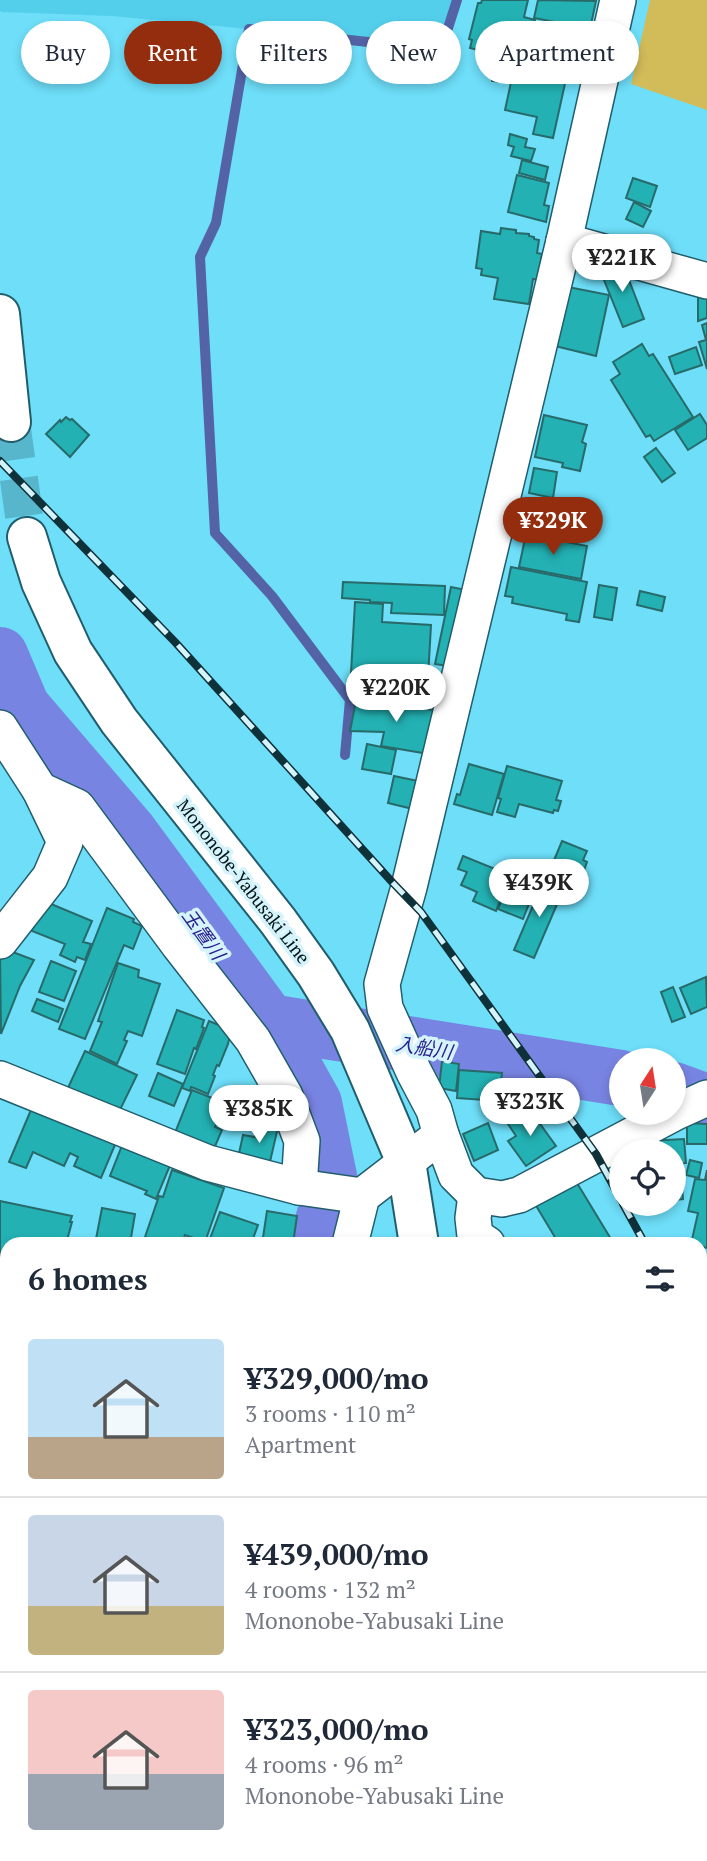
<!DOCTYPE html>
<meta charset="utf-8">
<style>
body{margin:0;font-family:"PT Serif","Noto Sans JP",serif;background:#f6f6f7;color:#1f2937;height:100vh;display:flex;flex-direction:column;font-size:26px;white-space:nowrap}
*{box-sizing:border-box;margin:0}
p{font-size:23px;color:#747a83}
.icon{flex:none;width:38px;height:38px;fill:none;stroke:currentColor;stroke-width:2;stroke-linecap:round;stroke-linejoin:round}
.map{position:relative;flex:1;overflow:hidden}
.details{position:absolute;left:0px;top:1237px;width:707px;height:625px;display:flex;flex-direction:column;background:#fff;border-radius:21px 21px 0 0;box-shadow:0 4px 10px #0003}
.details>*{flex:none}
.hud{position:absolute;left:21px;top:21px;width:665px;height:63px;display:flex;gap:14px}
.needle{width:46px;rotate:12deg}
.buttons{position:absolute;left:609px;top:1048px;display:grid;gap:14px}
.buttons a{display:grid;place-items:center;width:77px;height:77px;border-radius:50%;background:#fff;box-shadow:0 4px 10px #0003;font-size:35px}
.price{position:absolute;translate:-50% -60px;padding:0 16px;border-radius:24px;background:#fff;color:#222;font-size:23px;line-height:46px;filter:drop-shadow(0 2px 4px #0008)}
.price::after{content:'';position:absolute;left:50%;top:42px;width:21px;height:16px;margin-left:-10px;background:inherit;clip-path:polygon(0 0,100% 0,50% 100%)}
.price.active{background:#942d0d;color:#fff}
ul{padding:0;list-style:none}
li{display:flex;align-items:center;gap:21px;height:175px;padding:0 28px}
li+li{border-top:2px solid #e0e1e3}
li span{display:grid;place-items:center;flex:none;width:196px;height:140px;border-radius:7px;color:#555}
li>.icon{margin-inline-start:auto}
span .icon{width:84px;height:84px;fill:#fffc;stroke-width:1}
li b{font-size:30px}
h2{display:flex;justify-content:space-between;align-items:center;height:84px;padding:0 28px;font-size:30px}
.tag{padding:0 24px;border-radius:32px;background:#fff;box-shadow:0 4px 10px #0003;font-size:24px;line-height:63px}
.tag.active{background:#942d0d;color:#fff}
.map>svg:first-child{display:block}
.built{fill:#53cfec}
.green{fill:#d2bb59}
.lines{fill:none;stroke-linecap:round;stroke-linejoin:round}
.stream{stroke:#5463a6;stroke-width:10}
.river{stroke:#7884e2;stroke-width:56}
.building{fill:#23b1b3;stroke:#286a6a;stroke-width:2}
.secondary-tunnel{stroke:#58b6cc;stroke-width:38;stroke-dasharray:38 19;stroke-linecap:butt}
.lane-casing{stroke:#215e6c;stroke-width:21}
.street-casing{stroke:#215e6c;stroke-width:38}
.secondary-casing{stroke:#215e6c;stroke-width:42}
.lane{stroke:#fff;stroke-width:18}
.street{stroke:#fff;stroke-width:35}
.secondary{stroke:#fff;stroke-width:38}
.rail-casing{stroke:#0f3139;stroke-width:8}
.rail{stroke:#d5f3fb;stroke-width:5;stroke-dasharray:16;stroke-linecap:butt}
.labels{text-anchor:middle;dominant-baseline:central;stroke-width:7;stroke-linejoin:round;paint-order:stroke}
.street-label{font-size:18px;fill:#00151a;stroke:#d5f3fb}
.water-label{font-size:19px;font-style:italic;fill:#29218e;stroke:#d5f3fb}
</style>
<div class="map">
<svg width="707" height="1861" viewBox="0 0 707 1861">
<rect width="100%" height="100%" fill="#6edef9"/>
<!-- built -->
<path class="built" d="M0,0h457l-16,50 -192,-21 -137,-13 -110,-4 -2,-1z"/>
<!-- green -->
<path class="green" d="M650,0h57v110l-76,-26z"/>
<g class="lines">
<!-- stream -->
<path class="stream" d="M345,755l5,-55 -78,-104 -57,-63 -15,-276 16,-34 33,-194 192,21 16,-50"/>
<!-- river -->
<g class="river">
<path d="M0,655l22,52 108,126 139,189 45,81 18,88 -16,53"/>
<path d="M269,1022l352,56"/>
<path d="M674,1090l33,12"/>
<path d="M0,1820l7,-11"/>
</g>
</g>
<!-- building -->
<g class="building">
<path d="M482,0h46l-4,17 11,3 -10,38 -17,-4 -1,3 -37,-9 2,-8 -3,-1 9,-36h3z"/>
<path d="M538,0l58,1 -6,28 -56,-11z"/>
<path d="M495,61l17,3 -3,19 -17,-2z"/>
<path d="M538,64l25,5 -2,9 5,1 -13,59 -20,-4 4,-17 -32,-7 8,-37 16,4 1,-7 6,2z"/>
<path d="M510,134l17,5 -2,8 10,2 -4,12 -20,-5 3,-9 -6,-2z"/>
<path d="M522,160l26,7 -3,13 -26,-7z"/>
<path d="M517,175l32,8 -5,22 5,1 -3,16 -38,-10z"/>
<path d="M633,178l24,8 -7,21 -24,-9z"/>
<path d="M634,202l17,9 -8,16 -17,-8z"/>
<path d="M501,228l15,2v3l13,1v2l5,1v2l5,1 -2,13 5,1 -4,26 -5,-1 -4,25 -35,-5 4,-21 -17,-3 1,-6 -6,-1 5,-37 19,3z"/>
<path d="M622,262l22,57 -21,8 -23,-57z"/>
<path d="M568,287l41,8 -13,61 -41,-10z"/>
<path d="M707,288v30l-9,3v-30z"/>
<path d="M707,323v46l-8,-27 7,-2 -4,-15z"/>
<path d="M642,344l7,12 4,-2 40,63 -39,24 -4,-6 -4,2 -35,-57 9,-6 -7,-12z"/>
<path d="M696,347l6,18 -27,9 -6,-17z"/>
<path d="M700,414l7,11v13l-19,12 -13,-20z"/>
<path d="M544,415l43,10 -5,17 4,2 -6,27 -18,-4 1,-4 -28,-6z"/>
<path d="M66,417l4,3 2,-1 17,16 -19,22 -24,-23 14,-14 1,2z"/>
<path d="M656,448l19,25 -13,9 -18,-25z"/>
<path d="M534,468l23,4 -4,26 -24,-5z"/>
<path d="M526,534l61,12 -6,33 -62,-12z"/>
<path d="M511,567l76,15 -8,40 -13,-2 1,-6 -55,-11 1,-6 -8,-1z"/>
<path d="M343,582l102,4 -1,29 -53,-2 1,-10 -22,-1v-2l-28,-2z"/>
<path d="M599,585l18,3 -5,32 -18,-3z"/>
<path d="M451,587l20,4 -17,76 -19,-3z"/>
<path d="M640,591l25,6 -3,14 -25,-6z"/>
<path d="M355,602l28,2 -1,18 49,3 -3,53 -37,-2v6l-21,-1v-7l-19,-1z"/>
<path d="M356,701l34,1 47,9 -8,43 -48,-8 3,-14 -34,-1z"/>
<path d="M367,744l29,6 -5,24 -29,-5z"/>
<path d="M469,764l35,10 -12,41 -38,-11 3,-10 3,1z"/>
<path d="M507,766l55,15 -6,19 5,1 -3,10 -4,-1 -1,3 -34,-9 -4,13 -18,-5 4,-13 -3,-1z"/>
<path d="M394,776l29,6 -6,28 -29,-7z"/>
<path d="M562,841l25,10 -4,9 4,2 -4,11 -5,-2 -7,16 -24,-10z"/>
<path d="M463,856l47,19 -14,36 -23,-10 4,-9 -16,-7 6,-13 -9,-3z"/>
<path d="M515,868l24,10 -16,41 -25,-10z"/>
<path d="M544,880l20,8 -30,70 -20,-8z"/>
<path d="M39,899l53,22 -9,21 8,2 -6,16 -8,-3 -2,5 -15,-7 5,-11 -38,-15z"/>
<path d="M107,908l27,11 -1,3 9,4 -9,23 -9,-4 -39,94 -26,-10z"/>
<path d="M2,948l32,12 -14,26 -19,48 -1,-83z"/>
<path d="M51,961l25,10 -12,30 -25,-9z"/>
<path d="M118,963l21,7 -1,7 22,7 -18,52 -14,-5 -4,9 3,1 -10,23 -27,-13 12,-29 -4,-1z"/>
<path d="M706,977l1,30 -16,7 -11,-26z"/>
<path d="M673,987l12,30 -13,5 -11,-30z"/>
<path d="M37,999l26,10 -5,13 -26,-11z"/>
<path d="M177,1010l27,10 -2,7 2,1 -8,21 -2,-1 -9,26 -28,-10z"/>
<path d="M209,1021l22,9 -3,14 -9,22 -2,-1 -4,10 2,1 -7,18 -14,-6 -3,-1 -1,4 -8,-3z"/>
<path d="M85,1051l52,24 -19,39 -51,-24z"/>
<path d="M442,1061l17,3 -3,27 -17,-3z"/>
<path d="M459,1070l43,3 -3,28 -42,-3z"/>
<path d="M158,1073l25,11 -9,22 -25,-10z"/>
<path d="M192,1090l33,13 -10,24 7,3 -9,21 -40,-13z"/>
<path d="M33,1105l84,35 -16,38 -27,-12 4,-9 -8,-4 -6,13 -31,-14 -7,16 -17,-6z"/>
<path d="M530,1110l26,36 -30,20 -18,-25 8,-5 -8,-12z"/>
<path d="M259,1123l19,4 -9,39 -31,-8 5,-23 12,2z"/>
<path d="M488,1123l10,27 -24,11 -11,-27z"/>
<path d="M687,1123l20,1v20h-20z"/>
<path d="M684,1139l2,24h-3l1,23h-2l1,13 -9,1v-48h-25l-1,-11z"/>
<path d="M123,1143l48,20 -15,36 -11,-5 2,-3 -37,-15z"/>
<path d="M690,1160l12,3 -3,15 -13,-3z"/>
<path d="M172,1170l52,18 -19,54 -20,-7 -3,9h-14l-23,-7 14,-41 4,1z"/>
<path d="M707,1170v78l-7,-2v-2h-9l7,-31 -10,-2 7,-32 10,1z"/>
<path d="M577,1183l37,61h-55l-24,-40z"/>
<path d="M0,1201l72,15 -2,6h2l-6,22h-59v37l-7,-2z"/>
<path d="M102,1208l33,6 -5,30h-35z"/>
<path d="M267,1211l30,5 -4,28h-31z"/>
<path d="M220,1212l38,13 -7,19h-43z"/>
<rect x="700" y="1449" width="7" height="48"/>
<path d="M700,1502l7,1v60l-7,-1z"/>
<path d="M0,1528l7,5v72l-7,9z"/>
<path d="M700,1609l7,1v42h-7z"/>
<path d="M701,1677l6,1v36l-7,-1z"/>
<path d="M700,1729l7,2v23l-7,-2z"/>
<path d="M703,1779l4,1v60l-7,-1v-50z"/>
<path d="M170,1855h33l-3,6h-14z"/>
<path d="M220,1855h33l-3,6h-14z"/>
<path d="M528,1855h31l4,6h-42z"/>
</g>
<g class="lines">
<!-- secondary-tunnel -->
<path class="secondary-tunnel" d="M11,422l16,115"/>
<defs>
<path id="lane" d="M700,1319l7,-1"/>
<g id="street">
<path d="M564,241l143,40"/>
<path d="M0,728l40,62 37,17 102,138 74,95 32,56 17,45 -3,46"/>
<path d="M0,941l50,-64 15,-35 -25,-52"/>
<path d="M0,1079l208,84 91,24 63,9"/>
<path d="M441,1135l15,40 20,20 26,4 17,-4 157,-83 31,-14"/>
<path d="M476,1195l-3,23 2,18 12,8"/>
<path d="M350,1244l12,-48 79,-61 -7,-25 -20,-38 -29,-64 -3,-24 27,-97 155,-646 54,-241"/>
<path d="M25,1861l3,-6"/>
<path d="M499,1861l6,-6"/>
</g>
<g id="secondary">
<path d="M0,314l11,108"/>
<path d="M27,537l14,45 32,70 46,69 159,200 38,53 34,56 56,132 13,82"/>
<path d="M0,1333l7,5"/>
<path d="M612,1855l6,6"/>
<path d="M308,1861l2,-6"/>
</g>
</defs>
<!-- lane casing -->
<use href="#lane" class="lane-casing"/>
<!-- street casing -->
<use href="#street" class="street-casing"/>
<!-- secondary casing -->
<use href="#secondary" class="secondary-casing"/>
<!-- lane -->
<use href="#lane" class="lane"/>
<!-- street -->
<use href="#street" class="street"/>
<!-- secondary -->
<use href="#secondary" class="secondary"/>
<defs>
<g id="rail">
<path d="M0,461l175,181 218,241 28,29 175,242 25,46"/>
<path d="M623,1204l22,40"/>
<path d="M700,1344l7,13"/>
</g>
</defs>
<!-- rail casing -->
<use href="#rail" class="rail-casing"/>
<!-- rail -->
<use href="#rail" class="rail"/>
</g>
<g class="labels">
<!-- street labels -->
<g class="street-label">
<text transform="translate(244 881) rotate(52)">Mononobe-Yabusaki Line</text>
</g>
<!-- water labels -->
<g class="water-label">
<text transform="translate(204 934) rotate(54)">玉置川</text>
<text transform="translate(424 1047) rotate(9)">入船川</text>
</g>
</g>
</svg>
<div class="buttons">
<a><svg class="needle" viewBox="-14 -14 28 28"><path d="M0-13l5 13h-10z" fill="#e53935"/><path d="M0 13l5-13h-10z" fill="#747a83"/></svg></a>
<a><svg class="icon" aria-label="locate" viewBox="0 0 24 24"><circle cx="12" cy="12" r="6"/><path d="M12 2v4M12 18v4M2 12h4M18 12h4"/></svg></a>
</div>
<b class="price" style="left:622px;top:294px">¥221K</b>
<b class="price active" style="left:553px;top:557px">¥329K</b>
<b class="price" style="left:396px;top:724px">¥220K</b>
<b class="price" style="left:539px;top:919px">¥439K</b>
<b class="price" style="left:530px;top:1138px">¥323K</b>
<b class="price" style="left:259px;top:1145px">¥385K</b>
<div class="hud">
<a class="tag">Buy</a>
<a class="tag active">Rent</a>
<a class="tag">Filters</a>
<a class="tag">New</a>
<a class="tag">Apartment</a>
</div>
<section class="details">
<h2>6 homes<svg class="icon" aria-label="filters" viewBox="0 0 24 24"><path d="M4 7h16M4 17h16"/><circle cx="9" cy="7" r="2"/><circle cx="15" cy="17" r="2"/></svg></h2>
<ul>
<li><span style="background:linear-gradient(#bfe0f5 70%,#b9a48a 0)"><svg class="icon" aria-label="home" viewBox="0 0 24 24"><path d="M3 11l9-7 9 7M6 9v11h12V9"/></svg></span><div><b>¥329,000/mo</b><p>3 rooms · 110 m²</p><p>Apartment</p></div></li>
<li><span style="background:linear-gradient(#c9d6e8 65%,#c2b280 0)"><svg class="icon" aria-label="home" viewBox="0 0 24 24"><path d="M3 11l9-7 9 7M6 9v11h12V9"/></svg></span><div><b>¥439,000/mo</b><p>4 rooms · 132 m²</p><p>Mononobe-Yabusaki Line</p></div></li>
<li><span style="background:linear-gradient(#f6c9c9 60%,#9aa5b1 0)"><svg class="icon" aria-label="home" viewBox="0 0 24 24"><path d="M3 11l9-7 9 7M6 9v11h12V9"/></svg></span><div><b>¥323,000/mo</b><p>4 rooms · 96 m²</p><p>Mononobe-Yabusaki Line</p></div></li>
</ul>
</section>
</div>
